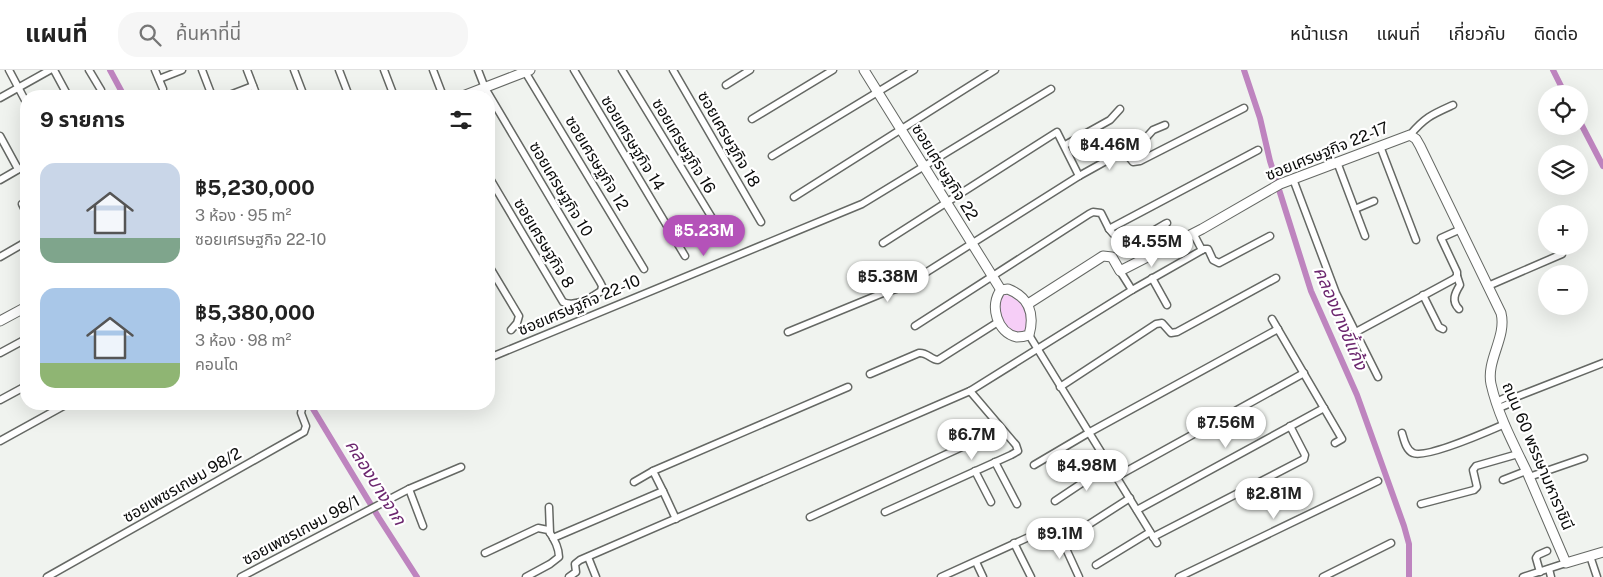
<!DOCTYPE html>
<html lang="th">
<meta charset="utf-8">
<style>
body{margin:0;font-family:"Public Sans","Noto Sans Thai",sans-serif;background:#f6f6f6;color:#222;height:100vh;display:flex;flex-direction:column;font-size:19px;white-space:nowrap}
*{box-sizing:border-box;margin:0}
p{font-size:16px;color:#767676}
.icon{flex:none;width:28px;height:28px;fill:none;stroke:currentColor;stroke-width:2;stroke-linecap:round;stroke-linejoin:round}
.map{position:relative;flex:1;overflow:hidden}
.details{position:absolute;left:20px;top:20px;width:475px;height:320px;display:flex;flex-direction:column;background:#fff;border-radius:20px;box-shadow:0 5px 20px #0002}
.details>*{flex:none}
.fabs{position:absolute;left:1538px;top:15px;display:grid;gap:10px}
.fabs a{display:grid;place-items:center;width:50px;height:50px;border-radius:50%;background:#fff;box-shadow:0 5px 20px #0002;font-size:25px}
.price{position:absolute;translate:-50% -42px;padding:0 11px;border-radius:18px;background:#fff;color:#222;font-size:16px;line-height:32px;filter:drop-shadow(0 1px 2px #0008)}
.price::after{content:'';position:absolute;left:50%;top:30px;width:15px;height:11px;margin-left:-8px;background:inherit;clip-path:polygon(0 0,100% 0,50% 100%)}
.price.current{background:#b452b9;color:#fff}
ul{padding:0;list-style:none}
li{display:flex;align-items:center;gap:15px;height:125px;padding:0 20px}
li span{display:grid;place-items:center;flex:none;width:140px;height:100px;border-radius:15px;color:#555}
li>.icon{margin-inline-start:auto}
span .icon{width:60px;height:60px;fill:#fffc;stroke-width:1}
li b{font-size:21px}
h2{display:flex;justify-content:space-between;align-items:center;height:60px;padding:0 20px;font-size:21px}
header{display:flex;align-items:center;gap:30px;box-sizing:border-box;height:70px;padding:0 25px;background:#fff;border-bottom:1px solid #e0e0e0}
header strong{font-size:24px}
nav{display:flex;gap:28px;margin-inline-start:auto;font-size:18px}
.search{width:350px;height:45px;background:#f6f6f6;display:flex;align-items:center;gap:12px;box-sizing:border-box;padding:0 18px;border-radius:20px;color:#767676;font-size:19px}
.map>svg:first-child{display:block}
.green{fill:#f6cef7}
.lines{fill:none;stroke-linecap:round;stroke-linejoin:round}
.canal{stroke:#be84bf;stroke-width:6}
.street-casing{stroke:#656864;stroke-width:9}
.secondary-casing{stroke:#656864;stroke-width:11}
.street{stroke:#fff;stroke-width:6}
.secondary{stroke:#fff;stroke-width:9}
.labels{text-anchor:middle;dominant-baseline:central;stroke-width:4.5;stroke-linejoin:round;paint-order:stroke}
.street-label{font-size:16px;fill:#0b0c0b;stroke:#fff}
.water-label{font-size:18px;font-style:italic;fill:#6c276f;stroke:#fff}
</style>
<header>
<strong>แผนที่</strong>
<div class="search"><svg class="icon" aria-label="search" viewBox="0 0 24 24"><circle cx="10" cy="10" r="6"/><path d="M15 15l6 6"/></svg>ค้นหาที่นี่</div>
<nav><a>หน้าแรก</a><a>แผนที่</a><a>เกี่ยวกับ</a><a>ติดต่อ</a></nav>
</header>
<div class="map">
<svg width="1603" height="507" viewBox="0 0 1603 507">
<rect width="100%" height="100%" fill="#f0f3ef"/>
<!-- green -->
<path class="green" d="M1001,224c22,3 31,18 25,39 -28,-1 -29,-17 -25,-39z"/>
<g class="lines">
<!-- canal -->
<g class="canal">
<path d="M110,0l14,26"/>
<path d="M1244,0l16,48 10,43 41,130 46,104 47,131 5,18v33"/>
<path d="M1553,0l12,24"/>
<path d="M1579,50l24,46"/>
<path d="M310,334l69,114 38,59"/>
</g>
<defs>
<g id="street">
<path d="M9,0l17,32"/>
<path d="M54,0l14,26"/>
<path d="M89,0l12,20"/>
<path d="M155,0l8,19"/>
<path d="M202,0l10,26"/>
<path d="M247,0l10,26"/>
<path d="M294,0l10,26"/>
<path d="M339,0l10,26"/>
<path d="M384,0l10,26"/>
<path d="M433,0l10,26"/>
<path d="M478,0l7,18 115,194 2,4 -1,5c-10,7 -26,17 -38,11l-74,-125"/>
<path d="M524,0l120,199"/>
<path d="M574,0l111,186"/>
<path d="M622,0l101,166"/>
<path d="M673,0l88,152"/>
<path d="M159,9l23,-9"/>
<path d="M726,15l24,-15"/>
<path d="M227,26l26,-10"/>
<path d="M0,28l50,-28"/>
<path d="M752,49l81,-49"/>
<path d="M1410,65c15,-18 23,-21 43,-30"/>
<path d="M0,66l18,33"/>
<path d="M1065,75l45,-25 10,-11"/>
<path d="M1380,76l36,94"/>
<path d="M1124,81l20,-11 9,-10 12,-5"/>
<path d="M772,86l142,-86"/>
<path d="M1337,92l28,74"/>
<path d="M1293,109l43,114 42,84"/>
<path d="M0,110l26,-15"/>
<path d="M794,127l201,-127"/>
<path d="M22,134l4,8"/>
<path d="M1355,139l19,-8"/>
<path d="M1109,159c17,24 37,5 58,-6"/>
<path d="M1193,163l9,17"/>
<path d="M883,173l174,-111 22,44"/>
<path d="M0,187l26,-15"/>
<path d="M489,196l30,50 -2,7 -6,7"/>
<path d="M1120,201l12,19"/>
<path d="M1457,206l3,9c-5,8 -9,16 -1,24"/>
<path d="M1152,208l15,27"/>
<path d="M1488,216l74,-32"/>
<path d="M1423,225l16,32 4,2"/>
<path d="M1272,249l70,120 -7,4"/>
<path d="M915,256l174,-112 4,-2 8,1 8,16 149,-79"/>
<path d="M788,262l95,-39 20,-6 176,-111 45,-25 9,11 7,-1 104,-53"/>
<path d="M1356,262l98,-53 3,-3v-4l-16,-34 20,-9"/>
<path d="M1029,265l128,208"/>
<path d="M0,283l26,-14"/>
<path d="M489,288l373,-154 189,-115"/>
<path d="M870,304l49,-21c8,-1 12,7 19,7l60,-38"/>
<path d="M1060,317l96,-63 6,-1 9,10 6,-1 99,-54"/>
<path d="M0,330l26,-14"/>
<path d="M1496,332l15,-7 5,2"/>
<path d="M1499,338l14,-6 3,-5 87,-34"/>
<path d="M1402,363c2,7 4,17 11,20 13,6 76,-22 92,-29"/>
<path d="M0,371l67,-37"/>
<path d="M995,392l22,42"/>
<path d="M1034,395l56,-33 188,-103"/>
<path d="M975,401l16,31"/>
<path d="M1116,407l188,-104"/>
<path d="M1529,407l55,-19"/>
<path d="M1503,410l23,-9"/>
<path d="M634,412l19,-11"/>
<path d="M409,419l14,37"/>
<path d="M663,421l-10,-20 195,-84"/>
<path d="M1055,431l54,-36"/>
<path d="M1421,434l53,-14 3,-3 -4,-17 3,-4 42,-12"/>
<path d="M549,437l1,26"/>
<path d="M1137,440l187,-102"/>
<path d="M885,442l126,-57 7,-4 -2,-6 -46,-54"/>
<path d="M810,447l191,-88"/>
<path d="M1077,462l53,-34"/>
<path d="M1153,467l151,-78 1,-4 -15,-29"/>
<path d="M553,468l110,-47 13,28"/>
<path d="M1014,473l17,34"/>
<path d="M485,483l53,-25 10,2c5,7 11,18 11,27l-9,7 -24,13"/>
<path d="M1590,486l7,21"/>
<path d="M588,487l8,20"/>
<path d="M976,492l7,15"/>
<path d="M1096,495l54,-33"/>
<path d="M1549,499l2,8"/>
<path d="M1540,502l-4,-14 2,-3 9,-4"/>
<path d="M47,507l257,-145 2,-6 -5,-13 2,-9"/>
<path d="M241,507l168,-88 52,-22"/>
<path d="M569,507l7,-5 -1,-8 5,-4 390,-169 162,-101 72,-41h4l5,11 6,3 51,-27"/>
<path d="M941,507l110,-50 6,2 22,48"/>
<path d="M1179,507l199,-96"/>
<path d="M1323,507l68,-34"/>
<path d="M1523,507l43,-14"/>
</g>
<g id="secondary">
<path d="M864,0l137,220"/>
<path d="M463,26l67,-26"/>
<path d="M1008,219c21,8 27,25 21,46 -3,1 -8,2 -12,2 -20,-4 -28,-32 -16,-47z"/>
<path d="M1028,234l75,-48 9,1 8,14 82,-42 78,-45 130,-49 6,4 4,7 81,167c6,24 -15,47 -10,71 7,31 22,59 36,88 13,30 26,61 39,91l37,-11"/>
<path d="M0,251l26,-14"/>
</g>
</defs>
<!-- street casing -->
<use href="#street" class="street-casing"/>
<!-- secondary casing -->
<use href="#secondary" class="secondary-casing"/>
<!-- street -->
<use href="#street" class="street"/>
<!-- secondary -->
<use href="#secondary" class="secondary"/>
</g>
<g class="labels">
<!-- street labels -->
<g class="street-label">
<text transform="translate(729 69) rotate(60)">ซอยเศรษฐกิจ 18</text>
<text transform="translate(633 73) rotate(59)">ซอยเศรษฐกิจ 14</text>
<text transform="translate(684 76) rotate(59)">ซอยเศรษฐกิจ 16</text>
<text transform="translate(1327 81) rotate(-22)">ซอยเศรษฐกิจ 22-17</text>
<text transform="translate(597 93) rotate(59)">ซอยเศรษฐกิจ 12</text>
<text transform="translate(945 102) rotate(58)">ซอยเศรษฐกิจ 22</text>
<text transform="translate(561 119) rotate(59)">ซอยเศรษฐกิจ 10</text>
<text transform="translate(544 173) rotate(59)">ซอยเศรษฐกิจ 8</text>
<text transform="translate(579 235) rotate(-23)">ซอยเศรษฐกิจ 22-10</text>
<text transform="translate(1538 386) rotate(67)">ถนน 60 พรรษามหาราชินี</text>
<text transform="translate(182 415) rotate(-30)">ซอยเพชรเกษม 98/2</text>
<text transform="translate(301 460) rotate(-28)">ซอยเพชรเกษม 98/1</text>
</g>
<!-- water labels -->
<g class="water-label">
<text transform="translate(1341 248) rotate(67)">คลองบางขี้แก้ง</text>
<text transform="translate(376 412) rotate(58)">คลองบางจาก</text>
</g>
</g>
</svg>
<div class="fabs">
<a><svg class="icon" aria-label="locate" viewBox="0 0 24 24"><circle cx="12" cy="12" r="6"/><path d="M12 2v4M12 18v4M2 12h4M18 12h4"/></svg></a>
<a><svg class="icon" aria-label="layers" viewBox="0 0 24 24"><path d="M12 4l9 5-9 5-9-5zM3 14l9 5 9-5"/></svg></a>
<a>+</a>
<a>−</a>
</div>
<b class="price" style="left:1110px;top:101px">฿4.46M</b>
<b class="price current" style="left:704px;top:187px">฿5.23M</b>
<b class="price" style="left:1152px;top:198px">฿4.55M</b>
<b class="price" style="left:888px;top:233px">฿5.38M</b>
<b class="price" style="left:1226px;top:379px">฿7.56M</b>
<b class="price" style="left:972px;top:391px">฿6.7M</b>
<b class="price" style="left:1087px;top:422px">฿4.98M</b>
<b class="price" style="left:1274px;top:450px">฿2.81M</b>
<b class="price" style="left:1060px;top:490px">฿9.1M</b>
<section class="details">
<h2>9 รายการ<svg class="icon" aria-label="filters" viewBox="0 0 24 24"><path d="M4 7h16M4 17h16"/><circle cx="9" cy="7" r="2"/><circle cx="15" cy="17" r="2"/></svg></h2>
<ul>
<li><span style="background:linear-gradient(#c9d6e8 75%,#7fa58c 0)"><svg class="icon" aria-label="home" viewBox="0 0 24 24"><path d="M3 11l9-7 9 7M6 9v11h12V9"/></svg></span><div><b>฿5,230,000</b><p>3 ห้อง · 95 m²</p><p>ซอยเศรษฐกิจ 22-10</p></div></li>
<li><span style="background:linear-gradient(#a9c7e8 75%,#8fb573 0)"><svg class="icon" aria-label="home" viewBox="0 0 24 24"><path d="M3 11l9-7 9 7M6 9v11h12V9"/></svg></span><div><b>฿5,380,000</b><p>3 ห้อง · 98 m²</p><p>คอนโด</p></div></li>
</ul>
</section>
</div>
